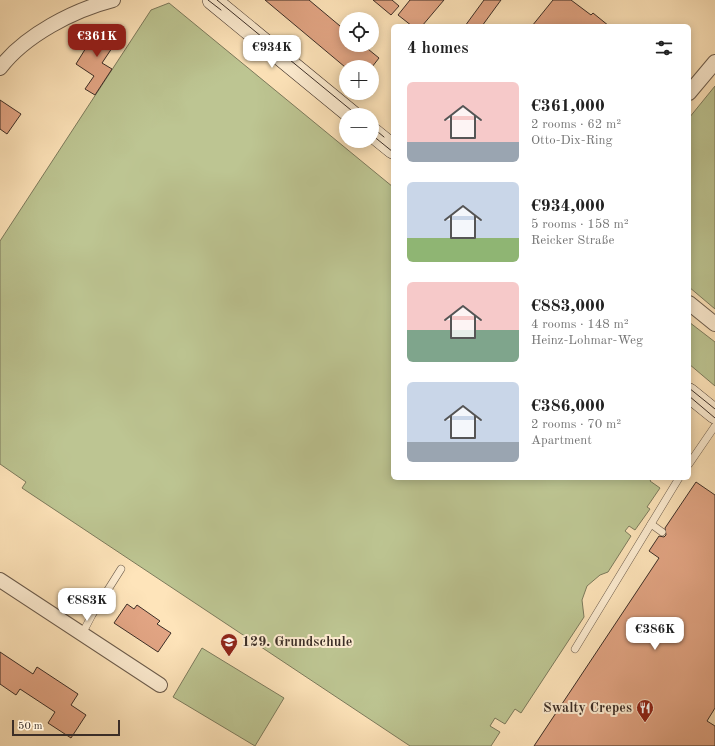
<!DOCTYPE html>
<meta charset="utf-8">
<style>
body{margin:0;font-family:"Old Standard TT",serif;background:#f6f6f6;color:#222;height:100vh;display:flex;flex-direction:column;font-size:15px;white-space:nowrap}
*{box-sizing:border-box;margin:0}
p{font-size:13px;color:#767676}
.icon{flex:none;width:22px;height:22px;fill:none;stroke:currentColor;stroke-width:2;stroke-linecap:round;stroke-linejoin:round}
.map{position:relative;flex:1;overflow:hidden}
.sheet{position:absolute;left:391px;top:24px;width:300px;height:456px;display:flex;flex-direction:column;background:#fff;border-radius:6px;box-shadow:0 2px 10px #0003}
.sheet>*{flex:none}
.controls{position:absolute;left:339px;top:12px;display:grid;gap:8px}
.controls a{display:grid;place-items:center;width:40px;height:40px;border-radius:50%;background:#fff;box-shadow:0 2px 10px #0003;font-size:20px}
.scale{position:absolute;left:12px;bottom:10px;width:108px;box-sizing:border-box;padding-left:4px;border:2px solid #3c2e27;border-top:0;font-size:11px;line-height:14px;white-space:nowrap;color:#3c2e27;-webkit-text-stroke:3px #feedd2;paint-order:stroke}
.price{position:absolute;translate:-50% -34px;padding:0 9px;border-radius:8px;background:#fff;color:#222;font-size:13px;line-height:26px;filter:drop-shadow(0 1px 2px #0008)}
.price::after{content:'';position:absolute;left:50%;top:24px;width:12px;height:9px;margin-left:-6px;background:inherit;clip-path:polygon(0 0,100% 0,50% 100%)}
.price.selected{background:#8f2418;color:#fff}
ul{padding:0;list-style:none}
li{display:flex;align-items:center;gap:12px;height:100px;padding:0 16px}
li span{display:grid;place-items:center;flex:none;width:112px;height:80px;border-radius:6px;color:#555}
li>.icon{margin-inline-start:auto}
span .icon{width:48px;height:48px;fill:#fffc;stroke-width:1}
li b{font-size:17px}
h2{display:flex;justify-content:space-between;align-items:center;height:48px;padding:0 16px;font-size:17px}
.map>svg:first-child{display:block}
.green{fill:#bdc592;stroke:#7c7a5c}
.building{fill:#e2a584;stroke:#3c2e27}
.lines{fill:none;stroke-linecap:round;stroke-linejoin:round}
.lane-casing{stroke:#6c5c4c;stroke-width:8}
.street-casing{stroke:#6c5c4c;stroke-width:16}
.secondary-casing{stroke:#3c2e27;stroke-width:20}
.lane{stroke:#feedd2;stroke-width:7}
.street{stroke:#feedd2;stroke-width:14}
.secondary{stroke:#feedd2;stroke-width:19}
.tram{stroke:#3c2e27;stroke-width:1}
.labels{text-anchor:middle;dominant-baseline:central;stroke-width:4;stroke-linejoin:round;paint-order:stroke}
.poi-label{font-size:14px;font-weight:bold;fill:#3c2e27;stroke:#feedd2;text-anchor:start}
</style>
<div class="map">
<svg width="715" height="746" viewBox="0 0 715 746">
<rect width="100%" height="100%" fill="#fee4ba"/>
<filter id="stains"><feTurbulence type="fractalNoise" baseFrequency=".005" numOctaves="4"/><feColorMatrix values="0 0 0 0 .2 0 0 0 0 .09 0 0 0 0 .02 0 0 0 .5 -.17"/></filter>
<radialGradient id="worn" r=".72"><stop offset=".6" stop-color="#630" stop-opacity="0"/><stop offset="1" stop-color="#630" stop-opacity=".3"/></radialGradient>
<!-- green -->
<g class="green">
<path d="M169,3l224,184v291h259l-2,3 10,7 -13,19 3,2 -15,21 -6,-4 -4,5 6,5 -23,36 -8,3 -13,11 -5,14 2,17 -63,96 -6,-4 -10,15 -10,-6 -5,8 10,6 -9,14h-81l-388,-258 4,-6 -26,-18v-223l151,-231z"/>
<path d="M715,86v223l-26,-22v-169z"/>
<path d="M689,322l26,20v44l-26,-22z"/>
<path d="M202,648l82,50 -29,48 -82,-49z"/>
</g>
<!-- building -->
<g class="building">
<path d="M265,0h44l37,31v14h17l16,13 -7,9h-27z"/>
<path d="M373,0h19l7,6 -8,9z"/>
<path d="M410,0h34l-22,26h-10l-14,-11z"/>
<path d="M484,0h17l-19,26h-17z"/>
<path d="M553,0h18l20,15 2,-2 16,13h-77z"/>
<path d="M97,26l21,13 -16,24 10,6 -17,26 -10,-6 9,-13 -18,-12 13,-21 -2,-1z"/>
<path d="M0,100l21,14 -14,20 -7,-5z"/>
<path d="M696,482l19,13v213l-8,13 8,5v20h-181l125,-188 -10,-7 10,-15 5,1 2,-2 -1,-7z"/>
<path d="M127,604l7,5 3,-4 23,16 -3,3 14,9 -13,19 -44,-29z"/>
<path d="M0,652l33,22 4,-7 41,27 -7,11 15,10 -15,23 -23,-15 7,-11 -35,-23 -4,6 -16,-11z"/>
</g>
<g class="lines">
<defs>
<g id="lane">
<path d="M689,464l26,-38"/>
<path d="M651,524l11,8"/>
<path d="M82,634l10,-19 29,-46"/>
<path d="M575,649l104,-171"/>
</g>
<g id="street">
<path d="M0,68c25,-33 74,-58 113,-68"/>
<path d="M689,93l26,-31"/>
<path d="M689,303l26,21"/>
<path d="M0,580l160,105"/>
</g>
<g id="secondary">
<path d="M212,0l140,115"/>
<path d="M372,132l21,17"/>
<path d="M689,393l26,21"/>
</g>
</defs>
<!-- lane casing -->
<use href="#lane" class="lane-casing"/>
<!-- street casing -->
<use href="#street" class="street-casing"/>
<!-- secondary casing -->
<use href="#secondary" class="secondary-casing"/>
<!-- lane -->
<use href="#lane" class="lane"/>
<!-- street -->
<use href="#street" class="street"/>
<!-- secondary -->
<use href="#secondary" class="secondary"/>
<!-- tram -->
<g class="tram">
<path d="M208,0l13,10"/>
<path d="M217,0l140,115"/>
<path d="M372,127l12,10"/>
<path d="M372,135l21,17"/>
<path d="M689,388l26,21"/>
<path d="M689,396l26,22"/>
</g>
</g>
<!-- icons -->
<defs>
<symbol id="school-pin" viewBox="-11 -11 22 30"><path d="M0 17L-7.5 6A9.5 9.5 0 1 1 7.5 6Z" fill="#8f2418" stroke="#feedd2"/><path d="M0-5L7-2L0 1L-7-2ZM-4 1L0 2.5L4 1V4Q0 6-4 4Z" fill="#fff"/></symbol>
<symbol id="restaurant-pin" viewBox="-11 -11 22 30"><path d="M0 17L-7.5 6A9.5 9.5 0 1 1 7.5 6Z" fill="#8f2418" stroke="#feedd2"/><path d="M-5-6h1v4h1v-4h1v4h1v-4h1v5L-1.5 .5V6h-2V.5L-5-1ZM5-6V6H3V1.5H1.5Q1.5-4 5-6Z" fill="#fff"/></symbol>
</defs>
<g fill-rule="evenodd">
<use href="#school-pin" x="219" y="632" width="20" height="27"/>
<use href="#restaurant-pin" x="635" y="698" width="20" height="27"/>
</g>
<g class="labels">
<!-- poi labels -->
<g class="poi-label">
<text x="242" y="642">129. Grundschule</text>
<text x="632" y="708" text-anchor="end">Swalty Crepes</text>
</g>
</g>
<rect width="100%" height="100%" filter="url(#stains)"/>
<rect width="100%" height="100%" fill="url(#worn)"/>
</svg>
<div class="controls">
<a><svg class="icon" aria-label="locate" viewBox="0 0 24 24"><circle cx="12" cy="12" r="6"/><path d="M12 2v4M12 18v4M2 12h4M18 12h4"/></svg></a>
<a>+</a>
<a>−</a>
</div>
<div class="scale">50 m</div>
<b class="price selected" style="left:97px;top:58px">€361K</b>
<b class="price" style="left:272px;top:69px">€934K</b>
<b class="price" style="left:87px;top:622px">€883K</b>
<b class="price" style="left:655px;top:651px">€386K</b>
<section class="sheet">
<h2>4 homes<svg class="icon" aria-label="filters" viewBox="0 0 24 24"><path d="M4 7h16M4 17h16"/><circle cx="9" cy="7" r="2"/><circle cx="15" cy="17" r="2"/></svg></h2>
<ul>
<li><span style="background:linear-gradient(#f6c9c9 75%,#9aa5b1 0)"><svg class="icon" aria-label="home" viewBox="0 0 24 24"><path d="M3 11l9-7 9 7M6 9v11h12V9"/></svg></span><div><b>€361,000</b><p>2 rooms · 62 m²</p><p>Otto-Dix-Ring</p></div></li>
<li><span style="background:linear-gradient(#c9d6e8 70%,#8fb573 0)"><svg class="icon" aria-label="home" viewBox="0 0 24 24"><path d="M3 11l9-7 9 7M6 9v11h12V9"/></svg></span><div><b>€934,000</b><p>5 rooms · 158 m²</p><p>Reicker Straße</p></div></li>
<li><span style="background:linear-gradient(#f6c9c9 60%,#7fa58c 0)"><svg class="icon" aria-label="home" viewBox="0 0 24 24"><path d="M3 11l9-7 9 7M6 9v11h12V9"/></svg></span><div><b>€883,000</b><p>4 rooms · 148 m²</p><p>Heinz-Lohmar-Weg</p></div></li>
<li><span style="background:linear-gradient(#c9d6e8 75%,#9aa5b1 0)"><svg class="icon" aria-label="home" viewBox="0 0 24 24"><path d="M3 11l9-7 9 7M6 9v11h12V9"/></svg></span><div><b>€386,000</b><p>2 rooms · 70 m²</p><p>Apartment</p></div></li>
</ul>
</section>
</div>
